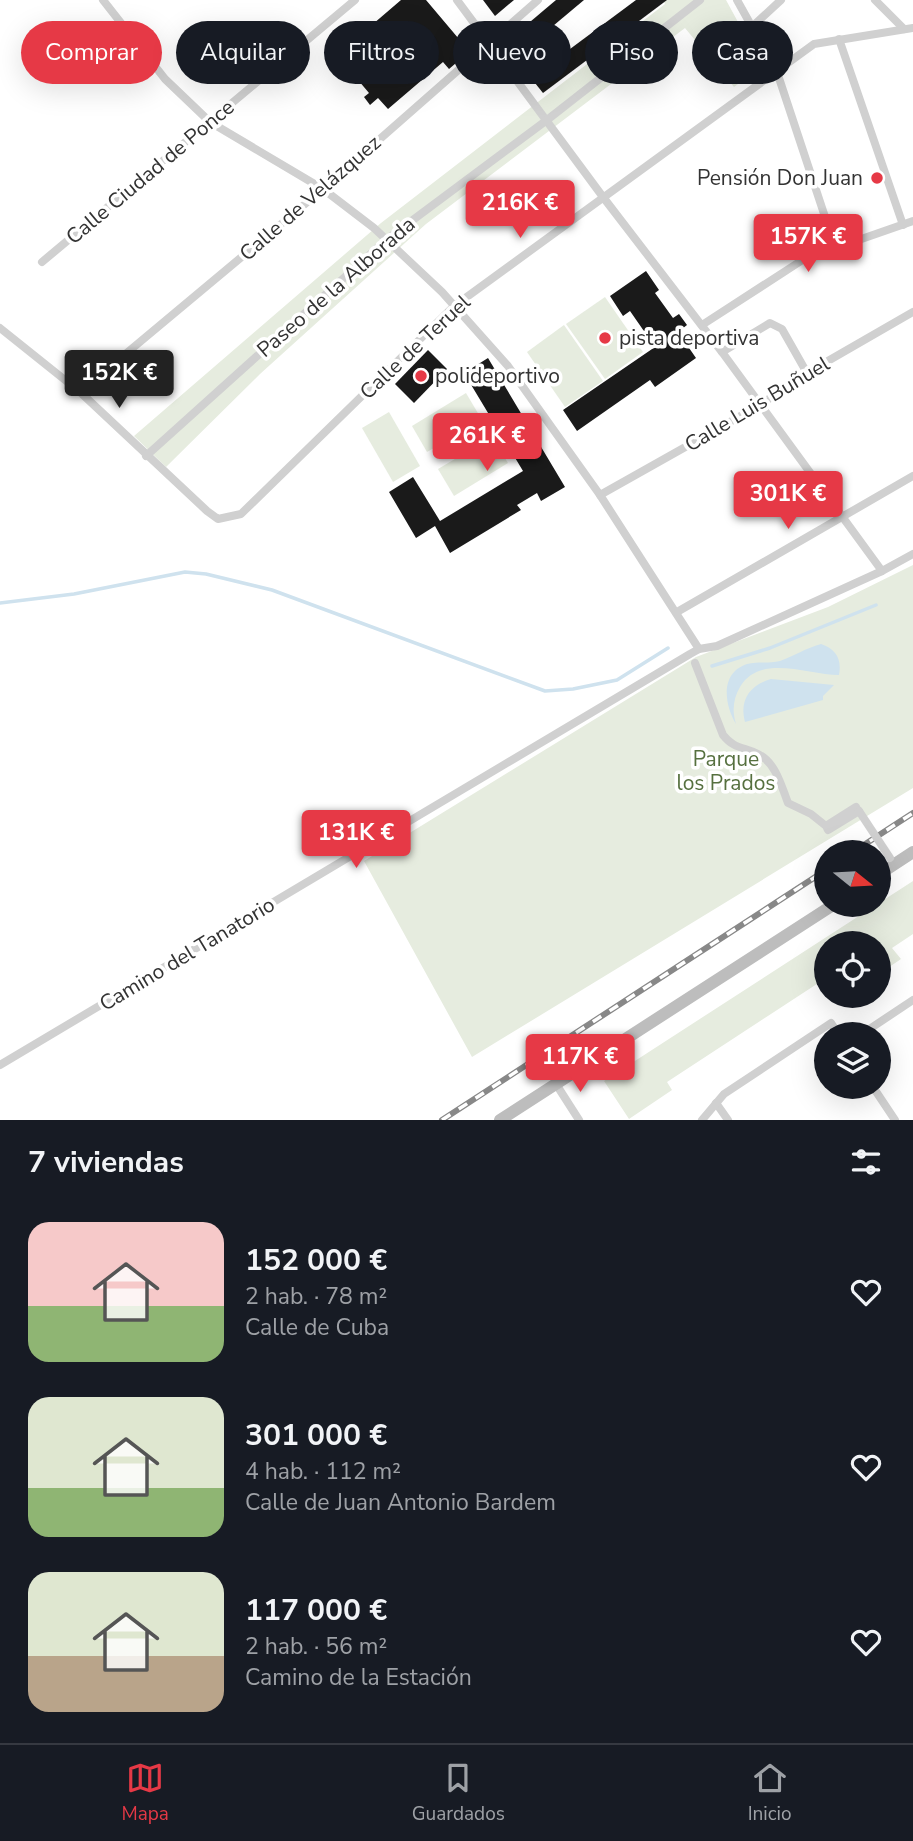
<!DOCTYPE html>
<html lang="es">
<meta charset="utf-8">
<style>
body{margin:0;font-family:"Nunito Sans",sans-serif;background:#20242c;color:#f1f3f6;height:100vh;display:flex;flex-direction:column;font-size:26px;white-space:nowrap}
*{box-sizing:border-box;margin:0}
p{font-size:23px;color:#9ea1a6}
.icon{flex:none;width:38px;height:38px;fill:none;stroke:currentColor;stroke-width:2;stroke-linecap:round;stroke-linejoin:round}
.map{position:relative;height:1120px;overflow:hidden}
.drawer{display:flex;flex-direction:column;background:#171b24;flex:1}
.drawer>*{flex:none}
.top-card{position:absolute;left:21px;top:21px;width:872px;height:63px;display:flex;gap:14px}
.needle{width:46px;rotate:108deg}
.buttons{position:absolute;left:814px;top:840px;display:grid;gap:14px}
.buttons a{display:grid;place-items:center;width:77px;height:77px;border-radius:50%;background:#171b24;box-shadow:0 7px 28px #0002;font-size:35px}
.price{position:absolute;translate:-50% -60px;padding:0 16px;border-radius:7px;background:#e63946;color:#fff;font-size:23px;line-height:46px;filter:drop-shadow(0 2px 4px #0008)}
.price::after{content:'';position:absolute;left:50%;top:42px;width:21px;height:16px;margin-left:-10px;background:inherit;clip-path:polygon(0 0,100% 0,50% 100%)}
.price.selected{background:#222;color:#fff}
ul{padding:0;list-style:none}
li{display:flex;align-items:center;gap:21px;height:175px;padding:0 28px}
li span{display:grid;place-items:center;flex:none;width:196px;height:140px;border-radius:21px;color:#555}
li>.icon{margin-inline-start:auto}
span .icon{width:84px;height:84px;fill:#fffc;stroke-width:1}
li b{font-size:30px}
h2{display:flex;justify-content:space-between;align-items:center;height:84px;padding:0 28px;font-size:30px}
.chip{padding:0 24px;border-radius:32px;background:#171b24;box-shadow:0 7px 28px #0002;font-size:24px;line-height:63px}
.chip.selected{background:#e63946;color:#fff}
.tab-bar{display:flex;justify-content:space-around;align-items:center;height:98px;border-top:2px solid #363941;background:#171b24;font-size:19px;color:#9ea1a6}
.tab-bar a{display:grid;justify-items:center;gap:4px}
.tab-bar .selected{color:#e63946}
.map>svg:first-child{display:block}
.green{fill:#e6ecdf}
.water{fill:#cfe2ee}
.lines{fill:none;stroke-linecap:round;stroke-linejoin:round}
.stream{stroke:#cfe2ee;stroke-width:3.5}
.building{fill:#1a1a1a}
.street{stroke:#d0d0d0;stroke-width:8}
.secondary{stroke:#bdbdbd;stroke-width:12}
.rail-casing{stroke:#888;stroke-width:6}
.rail{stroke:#fff;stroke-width:3.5;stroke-dasharray:10;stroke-linecap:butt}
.street-bridge{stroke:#d0d0d0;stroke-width:8}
.poi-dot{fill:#e63946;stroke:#fff;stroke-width:2.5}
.labels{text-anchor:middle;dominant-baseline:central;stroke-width:7;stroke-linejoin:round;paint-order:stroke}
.street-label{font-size:21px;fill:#333;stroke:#fff}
.poi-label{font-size:21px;fill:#333;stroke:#fff;text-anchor:start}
.park-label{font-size:21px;fill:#56703f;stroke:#fff}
</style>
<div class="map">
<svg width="913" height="1120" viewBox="0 0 913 1120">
<rect width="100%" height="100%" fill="#fff"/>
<!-- green -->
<g class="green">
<path d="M663,0h63l36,66 -28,21 -49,-59 -259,196 -166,150 -94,93 -32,-31 247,-213 284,-219z"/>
<path d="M605,297l38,55 -38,27 -39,-55z"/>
<path d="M564,325l39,56 -38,26 -38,-55z"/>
<path d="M466,393l16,27 -55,32 -15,-26z"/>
<path d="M389,412l31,54 -27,16 -31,-54z"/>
<path d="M492,437l16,26 -54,33 -16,-27z"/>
<path d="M913,565v223l-441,269 -108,-196 332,-204 132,-50z"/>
<path d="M913,881v53l-21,14 9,11 -22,15 -1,-31h-52v35l-159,104 5,8 -43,29 -25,-38z"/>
</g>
<!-- water -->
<g class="water">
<path d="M821,644c15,5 21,15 18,31 -31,0 -79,-22 -99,12 -7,12 -8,24 -4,37 -12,-20 -16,-51 11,-60 11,-3 22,0 33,-3 14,-5 26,-13 41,-17z"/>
<path d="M771,679l63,6 -11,11v4l-78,22c-6,-22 5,-37 26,-43z"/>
</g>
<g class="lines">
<!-- stream -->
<g class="stream">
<path d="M0,603l74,-9 111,-22 21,2 66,16 273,101 28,-2 44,-9 51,-32"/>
<path d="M712,666l58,-18 106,-43"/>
</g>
</g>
<!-- building -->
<g class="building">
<path d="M401,0h25l38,45 -7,6 6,6 -14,12 -6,-7 -55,47 -10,-11 -8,7 -6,-8 5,-4 -16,-19 -5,4 -6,-8 5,-4 -12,-15 15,-12 2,3z"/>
<path d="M483,0h31l-19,16z"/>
<path d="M556,0h28l-68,57 -11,-14z"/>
<path d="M636,0h31l-124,93 -12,-15z"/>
<path d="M646,271l13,19 -4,3 18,25 6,-4 8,11 -9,7 18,26 -41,29 -5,-7 -73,51 -14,-21 92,-63 -25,-36 -7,5 -13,-20z"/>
<path d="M428,350l19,19 -33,34 -19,-19z"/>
<path d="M488,358l77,129 -24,14 -4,-8 -20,12 4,5 -71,43 -15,-27 -19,12 -27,-46 24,-15 27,44 83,-50 -59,-98z"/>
</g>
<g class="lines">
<!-- street -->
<g class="street">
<path d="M103,0l62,79 45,43 113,67 51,39 68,64 66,74 92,129 99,154"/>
<path d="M457,0l146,197 119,155 160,219"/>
<path d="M737,0l40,72 58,175"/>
<path d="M875,0l29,29"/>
<path d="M753,26l28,-26"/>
<path d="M839,39l64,186"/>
<path d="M42,262l313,-262"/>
<path d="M702,325l102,-66 109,-38"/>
<path d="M0,328l80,64 127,119 11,8 23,-5 212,-207 361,-263 99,-16"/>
<path d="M722,352l48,-29 12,6 25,44"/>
<path d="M80,392l243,-203 215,-189"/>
<path d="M146,456l240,-216 161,-120 153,-120"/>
<path d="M600,495l160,-90 47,-32 106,-61"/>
<path d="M677,612l236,-136"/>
<path d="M695,663l28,72c11,14 21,12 35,19 18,9 23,31 30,49l23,11 15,12 30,-19 1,2 -30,19 1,2 31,-19"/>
<path d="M862,1034l51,-34"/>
<path d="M0,1065l690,-411 9,-5 18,-3 165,-75 31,-17"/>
<path d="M556,1084l23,36"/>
<path d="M873,1087l22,33"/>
<path d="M716,1103l12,17"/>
<path d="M702,1120l22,-26 107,-71 7,11"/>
</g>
<!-- secondary -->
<g class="secondary">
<path d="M878,875l35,-23"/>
<path d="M500,1120l333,-215"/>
</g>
<defs>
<g id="rail">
<path d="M853,852l60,-39"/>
<path d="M442,1120l384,-250"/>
</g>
</defs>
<!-- rail casing -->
<use href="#rail" class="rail-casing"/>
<!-- rail -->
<use href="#rail" class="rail"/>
<!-- street-bridge -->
<path class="street-bridge" d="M859,811l31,47"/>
</g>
<!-- markers -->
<g class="poi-dot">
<circle cx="877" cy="178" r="7"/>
<circle cx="605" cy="338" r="7"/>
<circle cx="421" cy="376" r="7"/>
</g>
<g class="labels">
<!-- street labels -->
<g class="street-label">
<text transform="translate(150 172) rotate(-40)">Calle Ciudad de Ponce</text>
<text transform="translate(310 198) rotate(-41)">Calle de Velázquez</text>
<text transform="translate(336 287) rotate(-41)">Paseo de la Alborada</text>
<text transform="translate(415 347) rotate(-43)">Calle de Teruel</text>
<text transform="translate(757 404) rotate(-31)">Calle Luis Buñuel</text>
<text transform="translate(187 954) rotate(-31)">Camino del Tanatorio</text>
</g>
<!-- poi labels -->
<g class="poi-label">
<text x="863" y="178" text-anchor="end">Pensión Don Juan</text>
<text x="619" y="338">pista deportiva</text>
<text x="435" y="376">polideportivo</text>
</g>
<!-- park labels -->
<g class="park-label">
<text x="726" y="759">Parque<tspan x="726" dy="24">los Prados</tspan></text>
</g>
</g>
</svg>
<div class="buttons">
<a><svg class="needle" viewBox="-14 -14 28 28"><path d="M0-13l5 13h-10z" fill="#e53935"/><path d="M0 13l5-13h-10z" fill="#9ea1a6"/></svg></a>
<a><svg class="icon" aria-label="locate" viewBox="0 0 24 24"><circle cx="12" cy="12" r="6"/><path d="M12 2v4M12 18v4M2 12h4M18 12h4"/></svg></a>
<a><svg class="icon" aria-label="layers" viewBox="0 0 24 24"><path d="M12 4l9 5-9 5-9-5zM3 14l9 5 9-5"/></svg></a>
</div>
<b class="price" style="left:520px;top:240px">216K €</b>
<b class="price" style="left:808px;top:274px">157K €</b>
<b class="price selected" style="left:119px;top:410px">152K €</b>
<b class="price" style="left:487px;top:473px">261K €</b>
<b class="price" style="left:788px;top:531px">301K €</b>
<b class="price" style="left:356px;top:870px">131K €</b>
<b class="price" style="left:580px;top:1094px">117K €</b>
<div class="top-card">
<a class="chip selected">Comprar</a>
<a class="chip">Alquilar</a>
<a class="chip">Filtros</a>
<a class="chip">Nuevo</a>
<a class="chip">Piso</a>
<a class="chip">Casa</a>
</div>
</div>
<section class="drawer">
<h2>7 viviendas<svg class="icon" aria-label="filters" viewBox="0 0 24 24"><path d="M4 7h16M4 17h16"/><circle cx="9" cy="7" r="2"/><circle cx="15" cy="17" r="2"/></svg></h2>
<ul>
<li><span style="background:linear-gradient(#f6c9c9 60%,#8fb573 0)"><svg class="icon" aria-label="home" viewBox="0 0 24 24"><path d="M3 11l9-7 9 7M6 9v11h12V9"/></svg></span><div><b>152 000 €</b><p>2 hab. · 78 m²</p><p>Calle de Cuba</p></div><svg class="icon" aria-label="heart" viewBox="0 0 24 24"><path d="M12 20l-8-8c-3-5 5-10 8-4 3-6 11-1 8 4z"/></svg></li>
<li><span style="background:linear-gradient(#dfe7d0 65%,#8fb573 0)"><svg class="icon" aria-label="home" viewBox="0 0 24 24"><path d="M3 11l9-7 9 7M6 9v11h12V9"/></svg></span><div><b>301 000 €</b><p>4 hab. · 112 m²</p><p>Calle de Juan Antonio Bardem</p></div><svg class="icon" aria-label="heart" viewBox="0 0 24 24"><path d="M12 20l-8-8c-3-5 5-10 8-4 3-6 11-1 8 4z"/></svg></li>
<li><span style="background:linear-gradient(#dfe7d0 60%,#b9a48a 0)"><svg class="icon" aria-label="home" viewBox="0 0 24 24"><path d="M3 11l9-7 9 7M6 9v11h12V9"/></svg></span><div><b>117 000 €</b><p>2 hab. · 56 m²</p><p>Camino de la Estación</p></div><svg class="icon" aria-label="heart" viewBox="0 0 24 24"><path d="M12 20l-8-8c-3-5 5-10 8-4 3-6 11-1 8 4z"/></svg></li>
</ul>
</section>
<nav class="tab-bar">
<a class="selected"><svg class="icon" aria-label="map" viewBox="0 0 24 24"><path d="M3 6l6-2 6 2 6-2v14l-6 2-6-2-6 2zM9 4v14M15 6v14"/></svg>Mapa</a>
<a><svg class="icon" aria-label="saved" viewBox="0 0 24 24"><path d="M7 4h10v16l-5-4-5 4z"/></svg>Guardados</a>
<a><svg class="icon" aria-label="home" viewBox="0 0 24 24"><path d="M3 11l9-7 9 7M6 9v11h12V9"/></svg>Inicio</a>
</nav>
